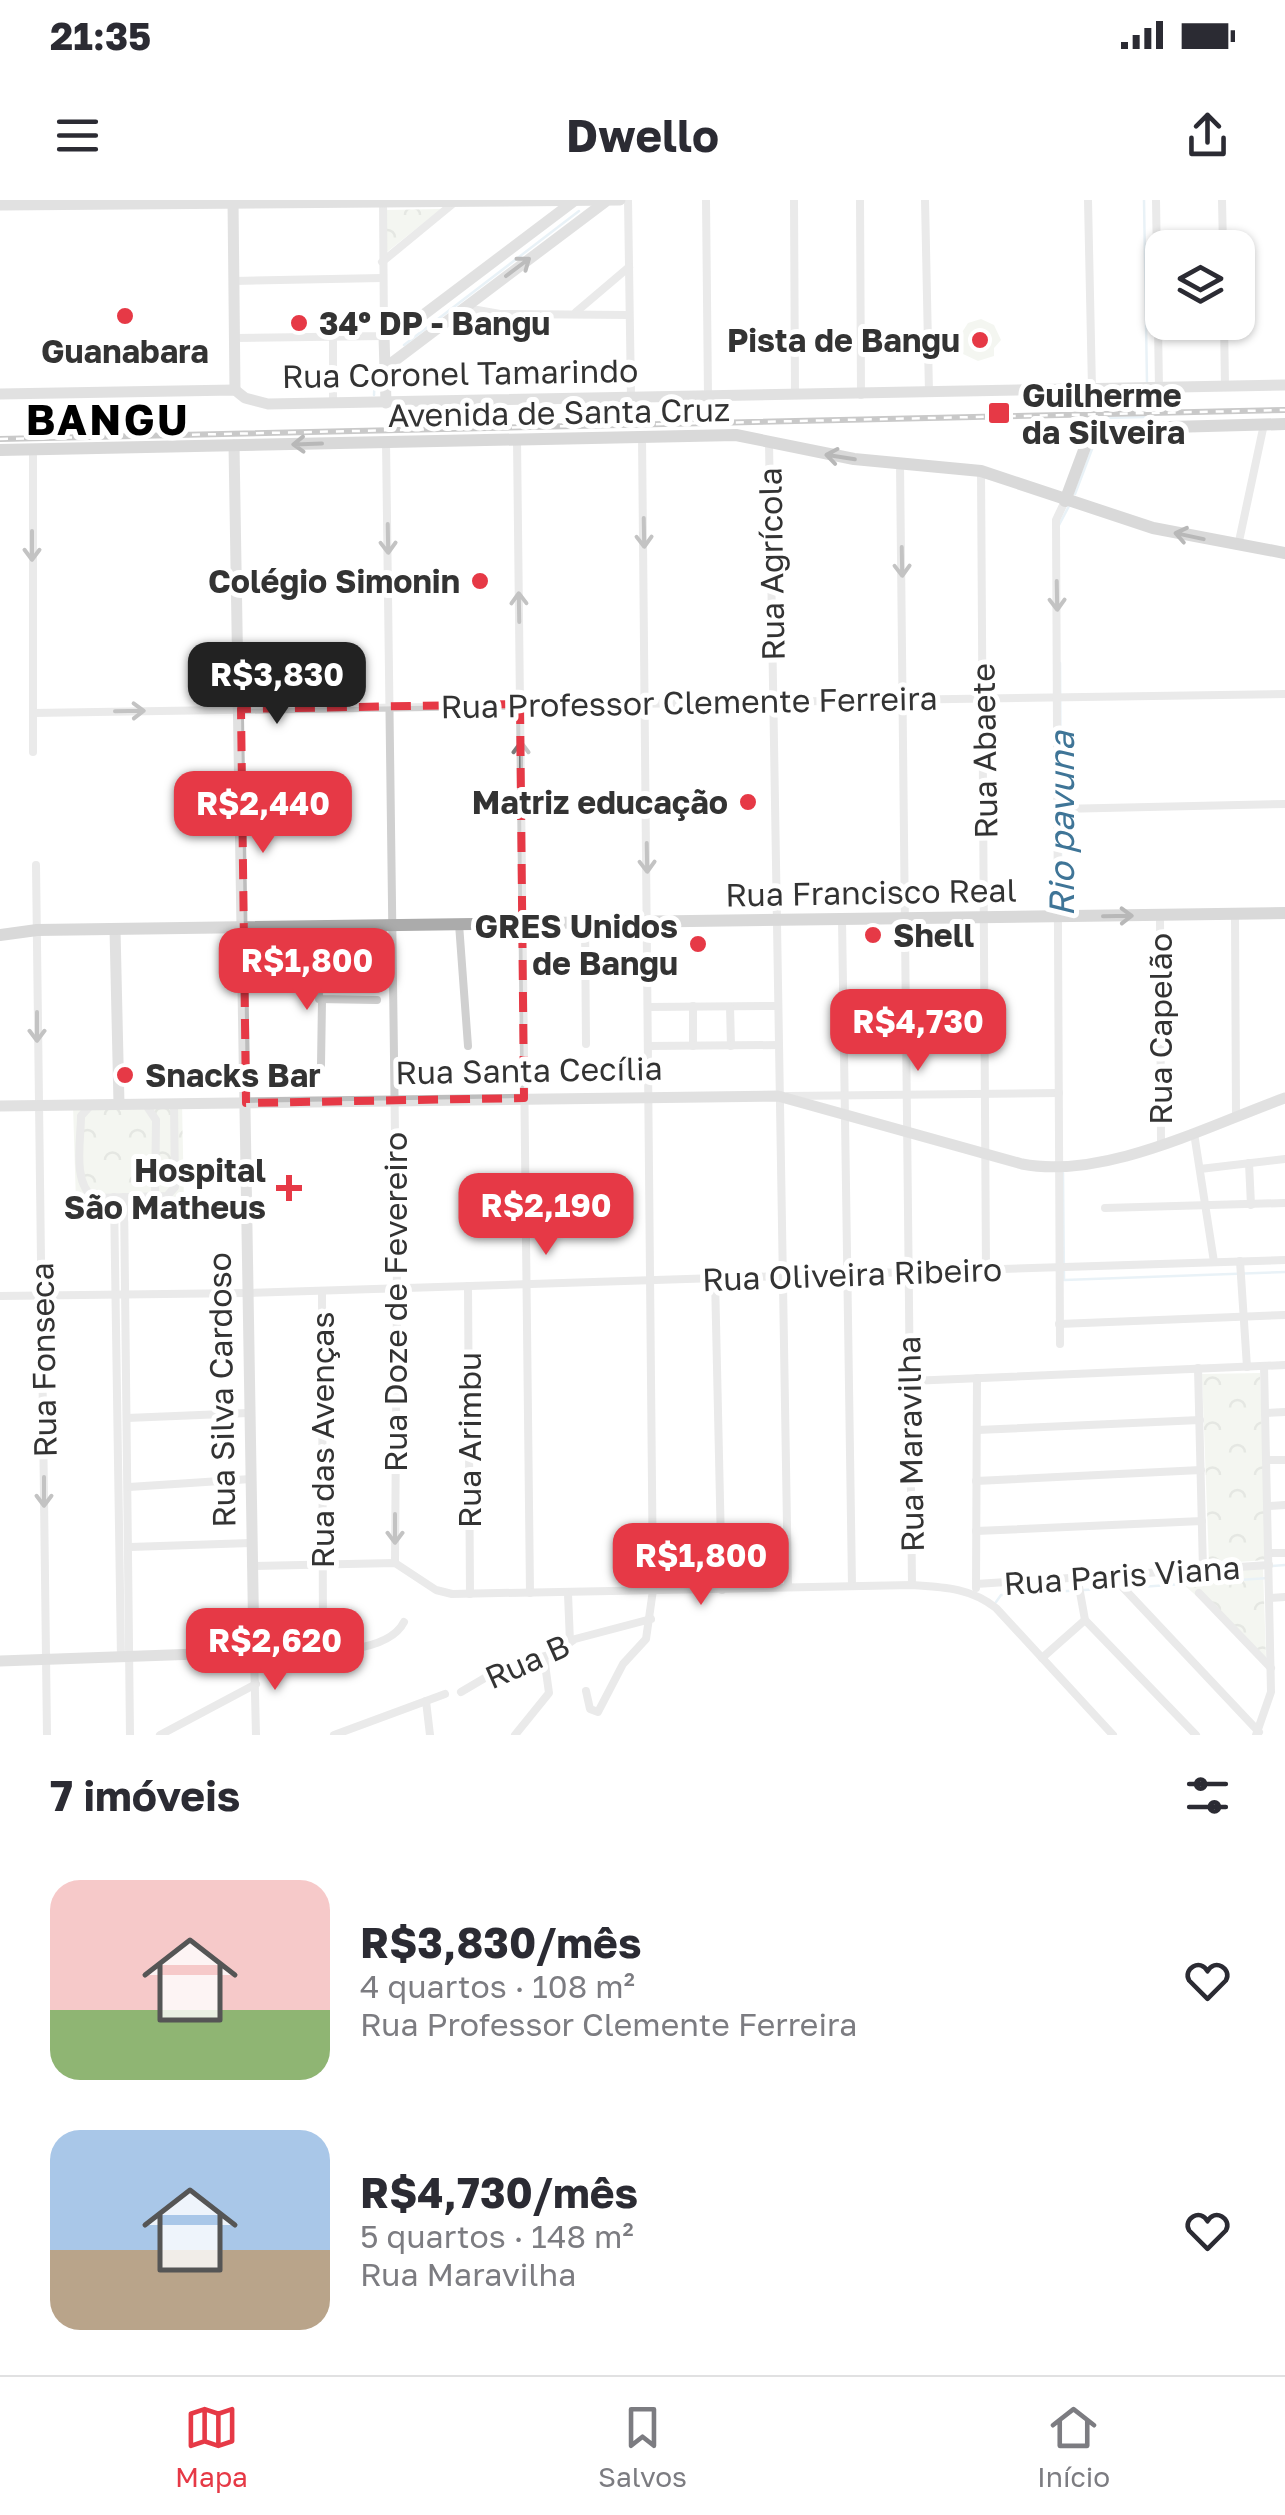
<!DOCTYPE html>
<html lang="pt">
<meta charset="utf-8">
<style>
body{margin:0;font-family:"Golos Text",sans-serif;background:#f2f2f3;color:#2b2b33;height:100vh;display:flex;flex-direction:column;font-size:38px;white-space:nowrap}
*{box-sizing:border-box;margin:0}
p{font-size:32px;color:#7c7c81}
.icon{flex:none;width:55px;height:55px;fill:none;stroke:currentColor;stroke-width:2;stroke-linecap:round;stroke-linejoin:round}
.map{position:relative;height:1535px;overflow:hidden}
.details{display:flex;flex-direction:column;background:#fff;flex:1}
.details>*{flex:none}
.buttons{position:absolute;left:1145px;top:30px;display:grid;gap:20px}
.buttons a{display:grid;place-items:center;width:110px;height:110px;border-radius:20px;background:#fff;box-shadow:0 2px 8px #0004;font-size:50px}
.price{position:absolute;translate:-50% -85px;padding:0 22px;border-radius:20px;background:#e63946;color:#fff;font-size:32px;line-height:65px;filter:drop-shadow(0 2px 5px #0008)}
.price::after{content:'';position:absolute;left:50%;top:60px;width:30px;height:22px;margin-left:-15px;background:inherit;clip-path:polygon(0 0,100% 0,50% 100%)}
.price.on{background:#222;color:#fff}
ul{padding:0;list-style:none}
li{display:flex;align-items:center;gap:30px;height:250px;padding:0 50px}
li span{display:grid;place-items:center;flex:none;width:280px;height:200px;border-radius:30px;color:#555}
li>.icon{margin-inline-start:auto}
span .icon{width:120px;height:120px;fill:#fffc;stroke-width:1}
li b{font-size:42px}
h2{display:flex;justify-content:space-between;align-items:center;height:120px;padding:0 50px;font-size:42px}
.status{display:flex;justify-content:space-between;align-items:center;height:70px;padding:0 50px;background:#fff;direction:ltr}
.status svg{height:28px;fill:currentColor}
header{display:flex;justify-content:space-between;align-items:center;height:130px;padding:0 50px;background:#fff;font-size:45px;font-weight:700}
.menu{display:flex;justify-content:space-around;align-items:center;height:140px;border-top:2px solid #e1e1e2;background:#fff;font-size:28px;color:#7c7c81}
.menu a{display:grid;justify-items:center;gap:5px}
.menu .on{color:#e63946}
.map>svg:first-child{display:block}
.park{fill:url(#park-crowns)}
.pitch{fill:#e6ecdf}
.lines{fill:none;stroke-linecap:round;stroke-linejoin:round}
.stream{stroke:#cfe2ee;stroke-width:2.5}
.street{stroke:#d0d0d0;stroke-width:8}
.secondary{stroke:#bdbdbd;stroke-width:11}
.primary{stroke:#ababab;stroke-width:12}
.rail-casing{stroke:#888;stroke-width:6}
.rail{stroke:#fff;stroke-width:2.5;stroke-dasharray:8;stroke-linecap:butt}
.oneway{stroke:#6a6a6a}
.oneway2{stroke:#636363}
.oneway3{stroke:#7a7a7a}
.marked{fill:none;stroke:#e63946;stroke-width:8;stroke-dasharray:20 12;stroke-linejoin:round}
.poi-dot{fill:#e63946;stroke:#fff;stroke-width:4}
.labels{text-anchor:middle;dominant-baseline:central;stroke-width:10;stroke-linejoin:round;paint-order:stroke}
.poi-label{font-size:32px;font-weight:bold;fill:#333;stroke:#fff;text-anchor:end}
.street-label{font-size:32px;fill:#333;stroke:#fff}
.water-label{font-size:35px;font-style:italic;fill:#3f7597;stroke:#fff}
.district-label{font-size:42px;font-weight:bold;letter-spacing:2.5px;fill:#000;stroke:#fff}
</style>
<div class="status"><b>21:35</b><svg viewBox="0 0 49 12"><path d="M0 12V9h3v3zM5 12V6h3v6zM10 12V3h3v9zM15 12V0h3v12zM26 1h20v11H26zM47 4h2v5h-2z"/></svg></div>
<header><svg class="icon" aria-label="menu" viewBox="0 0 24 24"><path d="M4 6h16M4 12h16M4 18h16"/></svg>Dwello<svg class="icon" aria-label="share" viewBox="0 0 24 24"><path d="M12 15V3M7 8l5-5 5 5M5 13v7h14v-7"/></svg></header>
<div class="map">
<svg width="1285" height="1535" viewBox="0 0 1285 1535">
<defs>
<pattern id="park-crowns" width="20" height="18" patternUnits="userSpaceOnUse" patternTransform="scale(2.5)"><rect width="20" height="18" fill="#e6ecdf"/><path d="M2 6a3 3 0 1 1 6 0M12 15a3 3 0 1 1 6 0" fill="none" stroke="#c6cbc0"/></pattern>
</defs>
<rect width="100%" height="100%" fill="#fff"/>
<!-- park -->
<g class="park">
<path d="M441,9l-54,43 -1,-42z"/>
<path d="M182,903l2,99 -108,1 -3,-98z"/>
<path d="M1260,1173l6,187 -57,4 -7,-190z"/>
<path d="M1263,1368l3,90 -92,-82z"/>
</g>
<!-- pitch -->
<path class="pitch" d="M981,119l13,6 7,15 -7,8v8l-16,5 -15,-7 -4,-17 9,-14z"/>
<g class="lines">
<!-- stream -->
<g class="stream">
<path d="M1144,0l3,183"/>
<path d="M404,145l175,-134"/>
<path d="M374,195l1,-21"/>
<path d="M1100,224l2,-6 46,-1 -1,-26"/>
<path d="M1075,294l22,-58"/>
<path d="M1059,325l10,-19"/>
<path d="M1060,463l1,142"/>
<path d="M1061,613v47"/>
<path d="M1063,973l1,107 221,-8"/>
<path d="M1272,1366l13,-1"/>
<path d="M1126,1388l142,-10"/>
<path d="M996,1402l5,-7 117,-7"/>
</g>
<!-- street -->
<g class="street">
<path d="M628,0l3,197"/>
<path d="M706,0l2,196"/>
<path d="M794,0l1,195"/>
<path d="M860,0l1,195"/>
<path d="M925,0l4,193"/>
<path d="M1088,0l4,189"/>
<path d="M1156,0l3,188"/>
<path d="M1222,0l1,48"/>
<path d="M382,62l73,-60"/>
<path d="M234,81l148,-3"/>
<path d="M466,108l34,6 129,1"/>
<path d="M576,112l53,-45"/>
<path d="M1224,122l1,64"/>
<path d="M235,138l149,-2 -1,-136"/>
<path d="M333,204v-68"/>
<path d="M517,239l13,1154"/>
<path d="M386,241l11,848 -2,274"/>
<path d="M769,242l19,1144"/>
<path d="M33,249v303"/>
<path d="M900,264l12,1121"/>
<path d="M981,271l5,799"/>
<path d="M1238,346l26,-122"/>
<path d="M33,513l1252,-19"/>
<path d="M1059,609l226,-5"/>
<path d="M36,665l11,870"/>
<path d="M1235,715l1,201"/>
<path d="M1160,716l1,226"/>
<path d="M842,719l10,667"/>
<path d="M585,723l1,121"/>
<path d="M459,724l9,122"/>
<path d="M318,726l1,73 58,1"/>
<path d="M693,806v40"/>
<path d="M649,807l129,-1"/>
<path d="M730,807l1,39"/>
<path d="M649,846l130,-1"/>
<path d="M321,865l1,-65"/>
<path d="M788,896l271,-3"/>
<path d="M146,905l10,15 -1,77"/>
<path d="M90,906l-9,10c0,24 -9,67 13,82l73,-2 8,-9 -1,-84"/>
<path d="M1194,933l20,129"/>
<path d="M1249,963l2,42"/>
<path d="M1200,969l85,-10"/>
<path d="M114,997l7,461"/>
<path d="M124,997l6,538"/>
<path d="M1105,1008l180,-5"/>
<path d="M1240,1061l7,106"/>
<path d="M715,1078l7,312"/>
<path d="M468,1086l2,308"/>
<path d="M322,1091l1,359"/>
<path d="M0,1096l247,-3 1038,-33"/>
<path d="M1059,1124l226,-9"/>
<path d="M1060,1144l-4,-824 9,-19"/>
<path d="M1198,1168l5,202"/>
<path d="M910,1181l375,-16"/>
<path d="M1265,1213l20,-1"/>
<path d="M127,1218l121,-5"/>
<path d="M977,1230l223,-10"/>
<path d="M1266,1260h19"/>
<path d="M976,1281l225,-11"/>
<path d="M129,1287l122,-8"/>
<path d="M1268,1306l17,-1"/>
<path d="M976,1331l226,-10"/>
<path d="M130,1347l121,-4"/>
<path d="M1269,1353h16"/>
<path d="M251,1366l144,-3 41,27 16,4 460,-9c32,2 59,3 84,23l117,127"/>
<path d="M1114,1378l145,154"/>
<path d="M1078,1381l7,39 111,115"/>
<path d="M976,1384l293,-19"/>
<path d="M976,1388l1,-210"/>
<path d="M1199,1393l72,75"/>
<path d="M568,1394l2,48"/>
<path d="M1269,1398l16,-1"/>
<path d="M1042,1458l43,-38"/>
<path d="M586,1491l4,18 8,3 25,-48 23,-25 7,-49 -11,-1154"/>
<path d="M461,1492l39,-23 55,-16 20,-14 76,-20"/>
<path d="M426,1501l4,34"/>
<path d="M160,1535l96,-51"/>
<path d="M256,1535l-2,-83c39,-1 131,8 150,-30"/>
<path d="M334,1535l111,-41"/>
<path d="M515,1535l34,-42 -5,-36"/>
<path d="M1256,1535l15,-43 -7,-326"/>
</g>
<!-- secondary -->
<g class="secondary">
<path d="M233,0l2,190"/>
<path d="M0,5l620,-5"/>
<path d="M385,168l220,-166"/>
<path d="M0,194l235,-4 10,8 23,6 1017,-19"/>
<path d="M386,203l-2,-67 22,-8 168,-127"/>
<path d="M115,729l4,175"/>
<path d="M0,906l778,-10 244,68c82,16 185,-38 263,-66"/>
<path d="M0,1461l254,-9 -20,-1207"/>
</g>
<!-- primary -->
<g class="primary">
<path d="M0,250l736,-15 118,24 127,12 172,57 132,25"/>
<path d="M1065,301l25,-67 7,-5 188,-5"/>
<path d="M0,735l37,-5 1248,-17"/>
</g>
<defs>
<path id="rail" d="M0,239l1285,-29"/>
</defs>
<!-- rail casing -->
<use href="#rail" class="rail-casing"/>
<!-- rail -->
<use href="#rail" class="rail"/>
</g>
<!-- one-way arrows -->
<defs><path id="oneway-shaft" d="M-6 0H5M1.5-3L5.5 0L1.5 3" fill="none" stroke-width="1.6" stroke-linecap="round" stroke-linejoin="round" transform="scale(2.5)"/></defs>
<use class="oneway" href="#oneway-shaft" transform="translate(518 67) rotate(-37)"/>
<g class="oneway2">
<use href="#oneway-shaft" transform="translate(307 244) rotate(178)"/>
<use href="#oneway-shaft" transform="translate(840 257) rotate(-171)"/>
<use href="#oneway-shaft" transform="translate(1189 336) rotate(-168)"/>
<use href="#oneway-shaft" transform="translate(1118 716) rotate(-1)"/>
</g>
<g class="oneway3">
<use href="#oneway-shaft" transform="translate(644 333) rotate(89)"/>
<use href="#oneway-shaft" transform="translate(388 339) rotate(89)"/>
<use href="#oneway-shaft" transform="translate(32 346) rotate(90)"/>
<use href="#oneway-shaft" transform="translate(902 362) rotate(89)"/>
<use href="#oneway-shaft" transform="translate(1057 396) rotate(89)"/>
<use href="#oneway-shaft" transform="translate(519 407) rotate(-91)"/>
<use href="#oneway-shaft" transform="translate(130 511) rotate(-1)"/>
<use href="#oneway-shaft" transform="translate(521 556) rotate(-90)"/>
<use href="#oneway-shaft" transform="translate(647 658) rotate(89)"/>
<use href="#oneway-shaft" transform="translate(37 827) rotate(90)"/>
<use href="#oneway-shaft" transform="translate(44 1292) rotate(90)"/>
<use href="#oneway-shaft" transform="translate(395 1329) rotate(90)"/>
</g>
<!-- marked area -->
<path d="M0 0H1285V1535H0ZM520,504l4,394 -278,5 -5,-394z" fill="#fff" fill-opacity=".55" fill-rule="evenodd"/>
<path class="marked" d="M520,504l4,394 -278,5 -5,-394z"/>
<!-- markers -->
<g class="poi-dot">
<circle cx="125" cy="116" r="10"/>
<circle cx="299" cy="123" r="10"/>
<circle cx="980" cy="140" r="10"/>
<rect x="987" y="201" width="24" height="24" rx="5"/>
<circle cx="480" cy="381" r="10"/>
<circle cx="748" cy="602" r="10"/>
<circle cx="873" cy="735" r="10"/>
<circle cx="698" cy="744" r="10"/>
<circle cx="125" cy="875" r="10"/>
<path d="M284 973h10v10h10v10h-10v10h-10v-10h-10v-10h10z"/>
</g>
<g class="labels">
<!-- poi labels -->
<g class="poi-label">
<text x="319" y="123" text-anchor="start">34º DP - Bangu</text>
<text x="960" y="140">Pista de Bangu</text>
<text x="125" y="151" text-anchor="middle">Guanabara</text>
<text x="1022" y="195" text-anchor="start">Guilherme<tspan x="1022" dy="37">da Silveira</tspan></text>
<text x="460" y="381">Colégio Simonin</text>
<text x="728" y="602">Matriz educação</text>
<text x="678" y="726">GRES Unidos<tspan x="678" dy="37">de Bangu</tspan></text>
<text x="893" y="735" text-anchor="start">Shell</text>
<text x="145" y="875" text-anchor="start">Snacks Bar</text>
<text x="266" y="970">Hospital<tspan x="266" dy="37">São Matheus</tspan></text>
</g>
<!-- street labels -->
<g class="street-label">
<text transform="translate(460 173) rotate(-1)">Rua Coronel Tamarindo</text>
<text transform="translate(559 212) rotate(-1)">Avenida de Santa Cruz</text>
<text transform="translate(771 364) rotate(-91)">Rua Agrícola</text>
<text transform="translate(689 502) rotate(-1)">Rua Professor Clemente Ferreira</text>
<text transform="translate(984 551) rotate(-91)">Rua Abaete</text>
<text transform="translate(871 692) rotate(-1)">Rua Francisco Real</text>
<text transform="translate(1160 829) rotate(-90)">Rua Capelão</text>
<text transform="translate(529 870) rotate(-1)">Rua Santa Cecília</text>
<text transform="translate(852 1074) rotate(-2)">Rua Oliveira Ribeiro</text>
<text transform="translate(395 1102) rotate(-90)">Rua Doze de Fevereiro</text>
<text transform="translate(43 1160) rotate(-91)">Rua Fonseca</text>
<text transform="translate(221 1190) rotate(-91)">Rua Silva Cardoso</text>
<text transform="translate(322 1240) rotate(-90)">Rua das Avenças</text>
<text transform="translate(469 1240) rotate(-90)">Rua Arimbu</text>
<text transform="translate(910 1244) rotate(-91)">Rua Maravilha</text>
<text transform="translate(1122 1375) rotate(-4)">Rua Paris Viana</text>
<text transform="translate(527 1461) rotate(-24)">Rua B</text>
</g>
<!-- water labels -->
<g class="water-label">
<text transform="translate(1061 624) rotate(-90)">Rio pavuna</text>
</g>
<!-- district labels -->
<g class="district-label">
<text x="108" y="219">BANGU</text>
</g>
</g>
</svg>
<div class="buttons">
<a><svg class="icon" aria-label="layers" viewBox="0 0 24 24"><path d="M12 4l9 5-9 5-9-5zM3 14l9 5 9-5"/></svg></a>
</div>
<b class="price on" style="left:277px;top:527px">R$3,830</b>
<b class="price" style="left:263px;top:656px">R$2,440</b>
<b class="price" style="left:307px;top:813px">R$1,800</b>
<b class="price" style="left:918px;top:874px">R$4,730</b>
<b class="price" style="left:546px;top:1058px">R$2,190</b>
<b class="price" style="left:701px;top:1408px">R$1,800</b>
<b class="price" style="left:275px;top:1493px">R$2,620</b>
</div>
<section class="details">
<h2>7 imóveis<svg class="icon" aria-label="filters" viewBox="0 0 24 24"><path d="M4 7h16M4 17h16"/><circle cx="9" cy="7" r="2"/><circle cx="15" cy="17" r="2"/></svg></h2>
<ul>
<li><span style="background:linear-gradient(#f6c9c9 65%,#8fb573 0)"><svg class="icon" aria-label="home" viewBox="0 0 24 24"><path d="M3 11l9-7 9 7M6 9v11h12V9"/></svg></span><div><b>R$3,830/mês</b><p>4 quartos · 108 m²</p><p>Rua Professor Clemente Ferreira</p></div><svg class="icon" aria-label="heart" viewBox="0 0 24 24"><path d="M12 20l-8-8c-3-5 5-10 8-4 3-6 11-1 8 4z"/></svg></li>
<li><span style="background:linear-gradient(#a9c7e8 60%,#b9a48a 0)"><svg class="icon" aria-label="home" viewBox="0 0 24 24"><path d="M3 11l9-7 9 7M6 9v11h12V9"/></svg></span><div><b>R$4,730/mês</b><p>5 quartos · 148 m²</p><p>Rua Maravilha</p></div><svg class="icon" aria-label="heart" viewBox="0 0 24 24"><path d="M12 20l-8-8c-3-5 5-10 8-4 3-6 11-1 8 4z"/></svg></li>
</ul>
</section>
<nav class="menu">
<a class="on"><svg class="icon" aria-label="map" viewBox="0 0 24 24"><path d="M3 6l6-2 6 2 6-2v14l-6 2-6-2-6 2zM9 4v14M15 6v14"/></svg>Mapa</a>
<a><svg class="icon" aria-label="saved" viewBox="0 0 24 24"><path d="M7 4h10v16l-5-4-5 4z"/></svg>Salvos</a>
<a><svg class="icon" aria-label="home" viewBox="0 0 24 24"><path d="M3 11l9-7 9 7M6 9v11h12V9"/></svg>Início</a>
</nav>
